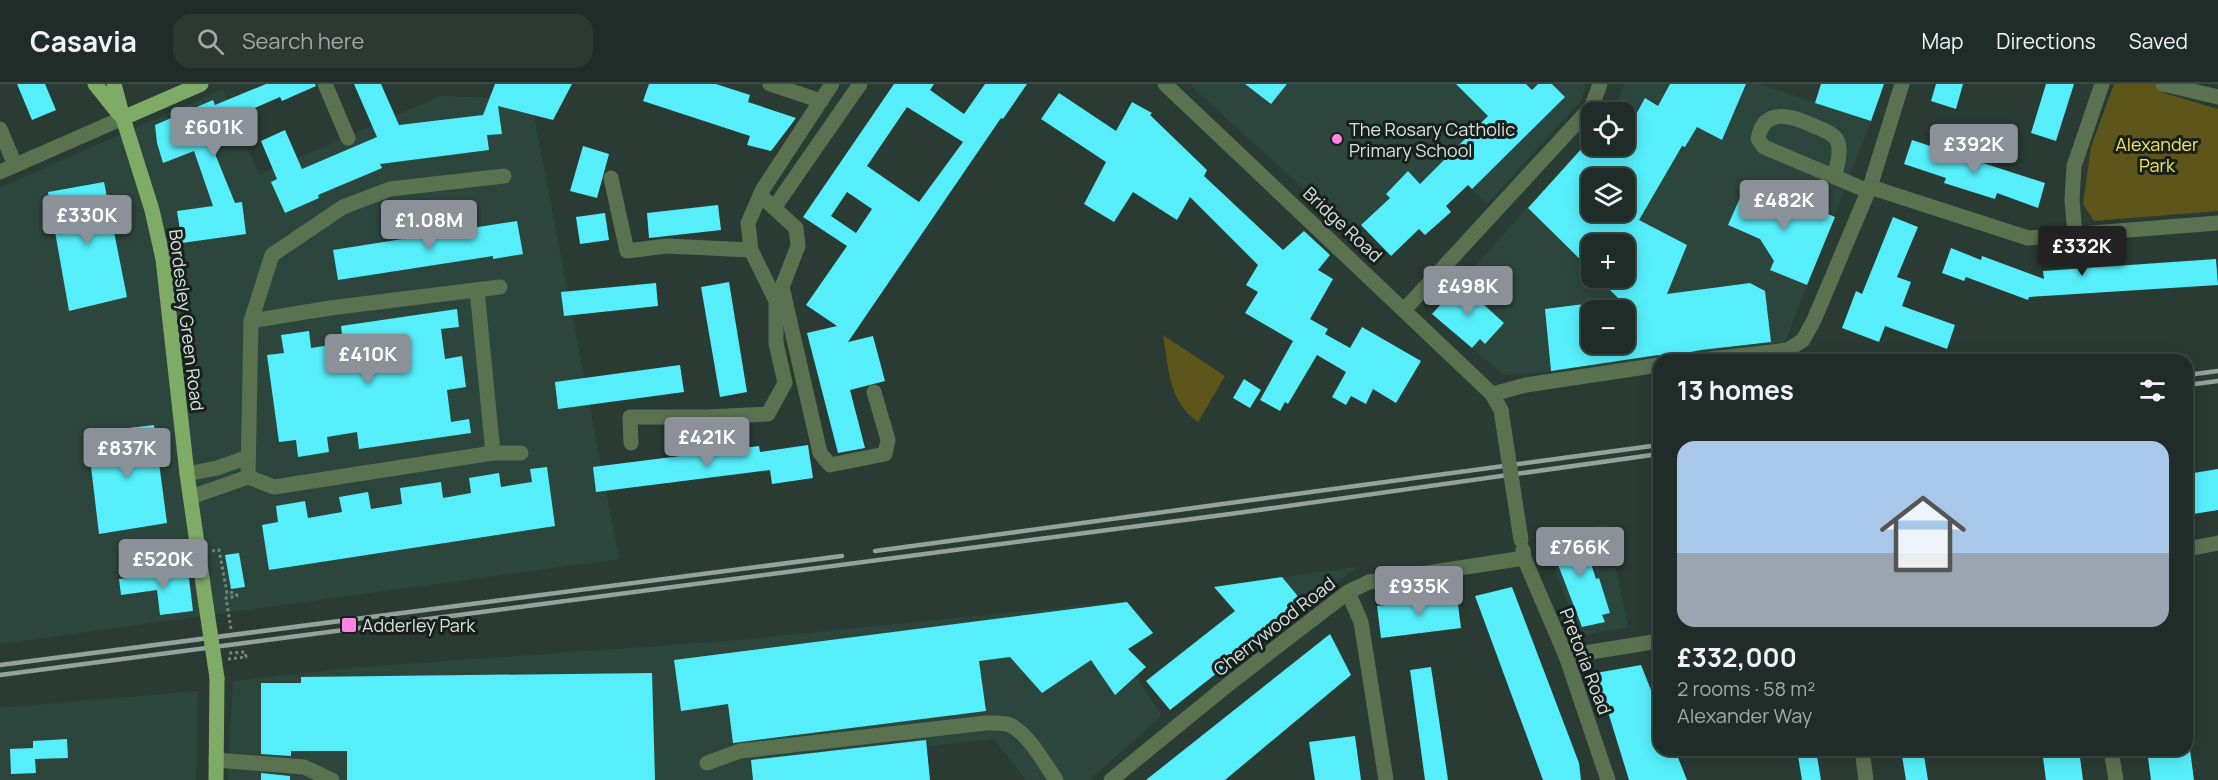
<!DOCTYPE html>
<meta charset="utf-8">
<style>
body{margin:0;font-family:Manrope,sans-serif;background:#2d3833;color:#f1f3f6;height:100vh;display:flex;flex-direction:column;font-size:22px;white-space:nowrap}
*{box-sizing:border-box;margin:0}
p{font-size:20px;color:#a2a7a7}
.icon{flex:none;width:33px;height:33px;fill:none;stroke:currentColor;stroke-width:2;stroke-linecap:round;stroke-linejoin:round}
.map{position:relative;flex:1;overflow:hidden}
.sheet{position:absolute;left:1653px;top:270px;width:540px;height:402px;display:flex;flex-direction:column;background:#202c27;border-radius:18px;box-shadow:0 3px 15px #0003,0 0 0 2px #3d4844}
.sheet>*{flex:none}
.buttons{position:absolute;left:1581px;top:18px;display:grid;gap:12px}
.buttons a{display:grid;place-items:center;width:54px;height:54px;border-radius:12px;background:#202c27;box-shadow:0 3px 15px #0003,0 0 0 2px #3d4844;font-size:30px}
.price{position:absolute;translate:-50% -51px;padding:0 14px;border-radius:6px;background:#8c9099;color:#fff;font-size:20px;line-height:39px;filter:drop-shadow(0 2px 3px #0008)}
.price::after{content:'';position:absolute;left:50%;top:36px;width:18px;height:14px;margin-left:-9px;background:inherit;clip-path:polygon(0 0,100% 0,50% 100%)}
.price.current{background:#222;color:#fff}
ul{padding:0;list-style:none}
li{display:grid;align-content:center;gap:12px;height:318px;padding:0 24px}
li+li{border-top:2px solid #3d4844}
li span{display:grid;place-items:center;height:186px;border-radius:18px;color:#555}
li>.icon{margin-inline-start:auto}
span .icon{width:108px;height:108px;fill:#fffc;stroke-width:1}
li b{font-size:26px}
h2{display:flex;justify-content:space-between;align-items:center;height:72px;padding:0 24px;font-size:26px}
header{display:flex;align-items:center;gap:36px;box-sizing:border-box;height:84px;padding:0 30px;background:#202c27;border-bottom:2px solid #3d4844}
header strong{font-size:28px}
nav{display:flex;gap:33px;margin-inline-start:auto;font-size:21px}
.search{width:420px;height:54px;background:#2d3833;display:flex;align-items:center;gap:15px;box-sizing:border-box;padding:0 21px;border-radius:18px;color:#a2a7a7;font-size:22px}
.map>svg:first-child{display:block}
.built{fill:#2d463d;fill-rule:evenodd}
.green{fill:#5d5519}
.building{fill:#55eefa;fill-rule:evenodd}
.lines{fill:none;stroke-linecap:round;stroke-linejoin:round}
.path{stroke:#75847d;stroke-width:3;stroke-dasharray:3 3;stroke-linecap:butt}
.minor{stroke:#5b7251;stroke-width:15}
.major{stroke:#7eac66;stroke-width:15}
.rail{stroke:#94a19c;stroke-width:4.5}
.minor-bridge{stroke:#5b7251;stroke-width:15}
.major-bridge{stroke:#7eac66;stroke-width:15}
.poi-dot{fill:#fd86e2;stroke:#18201d;stroke-width:2}
.labels{text-anchor:middle;dominant-baseline:central;stroke-width:6;stroke-linejoin:round;paint-order:stroke}
.poi-label{font-size:18px;fill:#d8e3de;stroke:#18201d;text-anchor:start}
.park-label{font-size:18px;fill:#f6e559;stroke:#18201d}
.street-label{font-size:18px;fill:#d8e3de;stroke:#18201d}
</style>
<header>
<strong>Casavia</strong>
<div class="search"><svg class="icon" aria-label="search" viewBox="0 0 24 24"><circle cx="10" cy="10" r="6"/><path d="M15 15l6 6"/></svg>Search here</div>
<nav><a>Map</a><a>Directions</a><a>Saved</a></nav>
</header>
<div class="map">
<svg width="2218" height="696" viewBox="0 0 2218 696">
<rect width="100%" height="100%" fill="#2a3b34"/>
<!-- built -->
<g class="built">
<path d="M1189,0h397l-5,17 -94,103 -44,-44 -23,24 -12,-12 -21,22 3,4 -38,35z"/>
<path d="M1624,0h135l112,37 -86,221 -234,30 -47,3 -72,-61 159,-177 1,9h32v-34h-10zM1592,94h32v34h-32zM1592,160h32v34h-32zM1592,226h32v34h-32z"/>
<path d="M223,5l36,86 182,-79 55,2 37,13 86,448 -619,85v-456z"/>
<path d="M1607,440l21,103 -48,9 -22,-58 -14,-44z"/>
<path d="M1357,483l-96,75 -47,-55z"/>
<path d="M1127,517l26,32 -25,16 18,18 -10,10 26,39 -73,64h-63l-32,-41 -67,7 3,34h-702l5,-99 118,-13 377,-27z"/>
<path d="M198,607l-2,89h-196v-72z"/>
</g>
<!-- green -->
<g class="green">
<path d="M2114,0h52l-2,9 54,16v102l-124,10 -11,-17 8,-57z"/>
<path d="M1163,251l62,41 -27,46c-30,-21 -29,-53 -35,-87z"/>
</g>
<!-- building -->
<g class="building">
<path d="M17,0h28l11,26 -24,10z"/>
<path d="M266,0h49l1,2 -34,15 -2,-4 -35,15 1,4 -29,12 6,12 -12,4 24,59 7,-1 4,32 -64,9 -5,-32 36,-5 -19,-55 -31,12 -6,-20 -2,-18 58,-25 2,5z"/>
<path d="M354,0h27l18,41 84,-10 12,-31h77l-19,36 -55,-14 4,28 -15,1 2,15 -109,14 2,4 -64,27 1,3 -34,15 -14,-31 6,-3 -16,-38 24,-11 17,39 75,-32z"/>
<path d="M649,0h67l34,11 -2,7 48,16 -25,33 -24,-6 3,-9 -107,-35z"/>
<path d="M894,0h40l-4,6 34,24 21,-30h42l-24,35 -2,-1 -153,224 25,-6 12,45 -35,9 15,58 -27,5 -31,-120 30,-7 -31,-21 41,-59 -44,-29zM907,23l56,35 -44,60 -52,-36zM847,108l25,17 -16,24 -25,-17z"/>
<path d="M1245,0h42l-16,20z"/>
<path d="M1456,0h70l6,6 6,-6h14l13,13 -93,92 -4,-4 -22,21 5,6 -26,23 -6,-6 -28,27 -30,-31 29,-27 -4,-4 22,-23 12,13 68,-68z"/>
<path d="M1670,0h76l-24,56 -25,-13 -12,20 -3,-1 -43,74 48,25 -20,49 83,-11 15,8 6,51 -70,8 -36,7 -7,-2 -107,16 -6,-62 47,-6v41h32v-40l-26,-26h26v-34h-32v27l-64,-63 56,-62h40v-10l21,-38 13,8zM1592,94h32v34h-32z"/>
<path d="M1821,0h63l-13,37 -56,-18z"/>
<path d="M1936,0h27l-7,25 -25,-8z"/>
<path d="M2046,0h28l-18,57 -25,-8z"/>
<path d="M1059,9l57,38 16,-29 20,11 -2,2 57,55 -3,6 79,74 21,-19 26,24 -12,15 15,9 -23,40 18,10 -3,5 25,14 12,-21 59,34 -25,42 -23,-14 -7,15 -15,-8 -5,9 -14,-8 14,-25 -29,-17 -29,49 -3,-2 -5,9 -20,-11 33,-59 -48,-28 13,-21 -12,-7 12,-20 -68,-68 -13,23 -44,-28 -19,30 -30,-18 22,-42 -65,-43z"/>
<path d="M1912,56l133,43 -7,25 -41,-15 -2,6 -51,-16 2,-5 -42,-14z"/>
<path d="M583,62l26,8 -12,44 -27,-7z"/>
<path d="M104,98l23,115 -58,14 -21,-119z"/>
<path d="M1766,104l69,29 -28,68 -37,-15 4,-9 -14,-22 -32,-14 16,-36 18,8z"/>
<path d="M718,121l3,25 -72,8 -2,-25z"/>
<path d="M605,129l4,27 -29,4 -4,-27z"/>
<path d="M1893,133l25,10 -21,50 14,5 -9,24 53,19 -8,24 -62,-23 -6,16 -37,-14 14,-37 6,3z"/>
<path d="M517,137l6,33 -30,5v-3l-155,24 -5,-30z"/>
<path d="M1951,164l30,12 1,-4 62,23 -1,-8 173,-12 2,26 -189,12 -1,3 -62,-23 -2,4 -22,-8z"/>
<path d="M729,198l18,110 -27,5 -19,-110z"/>
<path d="M656,199l2,23 -94,10 -3,-24z"/>
<path d="M1460,199l44,40 -19,21 -5,-5 -8,9 -40,-34z"/>
<path d="M457,225l2,18 -18,2 4,30 17,-3 4,31 -19,3 4,32 18,-3 2,14 -112,16 -2,-17 -30,5 2,15 -31,5 -2,-17 -17,2 -12,-87 17,-2 -3,-18 28,-4 2,17 32,-5 -2,-17z"/>
<path d="M680,281l4,27 -126,17 -3,-27z"/>
<path d="M1244,295l17,11 -11,18 -17,-10z"/>
<path d="M154,341l13,98 -68,11 -12,-101z"/>
<path d="M808,361l5,33 -41,6 -2,-14 -174,22 -3,-25 166,-21 1,6z"/>
<path d="M547,383l8,59 -286,44 -7,-45 16,-3 -2,-16 29,-5 3,17 34,-6 -3,-15 29,-5 3,17 31,-5 -2,-16 41,-6 2,16 28,-5 -2,-15 30,-5 2,14 31,-5 -2,-13z"/>
<path d="M2218,385v41l-31,5v-41z"/>
<path d="M1581,448l15,47 3,-1 11,35 -8,2 3,7 -23,5 -35,-91z"/>
<path d="M239,469l6,34 -14,2 -6,-34z"/>
<path d="M188,486l5,41 -33,4 -3,-25 -36,5 -2,-16z"/>
<path d="M1282,493l19,23 -49,39 3,4 -85,67 -24,-29 89,-70 -21,-24z"/>
<path d="M1512,503l67,176 2,17h-38l-68,-184z"/>
<path d="M1457,513l4,31 -80,10 -4,-32z"/>
<path d="M1127,518l26,31 -25,16 18,18 -31,28 -24,-35 -49,33 -32,-36 -31,4 7,50 -253,32 -5,-39 -47,7 -7,-51z"/>
<path d="M1330,550l21,41 -126,105h-79z"/>
<path d="M1641,581l18,45v40h16l12,30h-58l-33,-107z"/>
<path d="M1431,583l10,66 7,47h-23l-15,-110z"/>
<path d="M652,589l3,107h-308v-29h-56v5l-30,-2v-71h40v-6z"/>
<path d="M1355,652l6,44h-46l-6,-38z"/>
<path d="M67,655l1,19 -33,1 1,14 -25,1 -1,-25 23,-1v-7z"/>
<path d="M926,656l4,40h-177l-2,-20z"/>
<path d="M1797,666h19l5,30h-19z"/>
<path d="M1901,666h22l5,30h-22z"/>
<path d="M2042,666h37l4,30h-37z"/>
<path d="M2147,666h43l4,30h-43z"/>
<path d="M261,689l29,3v4h-29z"/>
</g>
<g class="lines">
<!-- path -->
<g class="path">
<path d="M212,467l7,-1 8,43 9,-1"/>
<path d="M231,545l-5,-31 11,-2 -1,-4"/>
<path d="M228,575l18,-2 -1,-5 -16,1"/>
</g>
<!-- minor -->
<g class="minor">
<path d="M325,0l23,54"/>
<path d="M770,0l51,17"/>
<path d="M1165,0l327,310 9,16"/>
<path d="M2163,0l55,13"/>
<path d="M0,45l15,36"/>
<path d="M0,88l123,-54"/>
<path d="M1834,93c3,-10 8,-27 3,-37 -4,-7 -16,-11 -23,-14 -22,-10 -50,-20 -56,13l6,8 104,44"/>
<path d="M611,94l16,73 40,-5 84,4"/>
<path d="M1870,103l158,51 190,-15"/>
<path d="M760,111l36,33 2,18 -16,41 38,166 10,12 55,-11 3,-14 -14,-48"/>
<path d="M774,124l86,-124"/>
<path d="M2075,151l-3,-35 2,-34 28,-82"/>
<path d="M477,206l16,163"/>
<path d="M1405,225l187,-203 8,-22"/>
<path d="M251,237l79,-13 170,-21"/>
<path d="M1702,276l86,-10 15,-10 11,-20 56,-133 32,-103"/>
<path d="M1492,310l34,-9 133,-20"/>
<path d="M631,359l-1,-26h76l62,-3 17,-31 -9,-40v-42l-25,-51 -3,-27 15,-34 69,-105"/>
<path d="M187,390l30,-6 31,-11"/>
<path d="M248,393l3,-156 21,-66 71,-48 47,-18 114,-13"/>
<path d="M191,413l57,-20 26,10 219,-34h28"/>
<path d="M2187,465l31,-6"/>
<path d="M1523,466l1,8 42,98 42,124"/>
<path d="M1348,508l13,30 25,158"/>
<path d="M1566,572l93,-15"/>
<path d="M1862,666l4,30"/>
<path d="M2111,666l5,30"/>
<path d="M216,676l88,7 28,13"/>
<path d="M707,679l33,-12 18,-2 228,-26c8,0 17,-1 24,2 18,8 35,39 46,55"/>
<path d="M1111,696l119,-97 118,-91 21,-10 155,-24"/>
</g>
<!-- major -->
<g class="major">
<path d="M95,0l24,30"/>
<path d="M114,0l9,34 29,92 11,49 24,215 19,131"/>
<path d="M123,34l78,-34"/>
<path d="M216,696l1,-102"/>
</g>
<!-- rail -->
<g class="rail">
<path d="M2187,291l31,-4"/>
<path d="M2187,301l31,-4"/>
<path d="M875,467l784,-106"/>
<path d="M0,581l842,-109"/>
<path d="M0,591l1230,-161 429,-60"/>
</g>
<!-- minor-bridge -->
<path class="minor-bridge" d="M1501,326l20,130"/>
<!-- major-bridge -->
<path class="major-bridge" d="M206,521l11,73"/>
</g>
<!-- markers -->
<g class="poi-dot">
<circle cx="1337" cy="55" r="6"/>
<rect x="341" y="533" width="16" height="16" rx="3"/>
</g>
<g class="labels">
<!-- poi labels -->
<g class="poi-label">
<text x="1349" y="45">The Rosary Catholic<tspan x="1349" dy="21">Primary School</tspan></text>
<text x="362" y="541">Adderley Park</text>
</g>
<!-- park labels -->
<g class="park-label">
<text x="2157" y="60">Alexander<tspan x="2157" dy="21">Park</tspan></text>
</g>
<!-- street labels -->
<g class="street-label">
<text transform="translate(1343 140) rotate(43)">Bridge Road</text>
<text transform="translate(187 236) rotate(83)">Bordesley Green Road</text>
<text transform="translate(1274 542) rotate(-38)">Cherrywood Road</text>
<text transform="translate(1586 577) rotate(69)">Pretoria Road</text>
</g>
</g>
</svg>
<div class="buttons">
<a><svg class="icon" aria-label="locate" viewBox="0 0 24 24"><circle cx="12" cy="12" r="6"/><path d="M12 2v4M12 18v4M2 12h4M18 12h4"/></svg></a>
<a><svg class="icon" aria-label="layers" viewBox="0 0 24 24"><path d="M12 4l9 5-9 5-9-5zM3 14l9 5 9-5"/></svg></a>
<a>+</a>
<a>−</a>
</div>
<b class="price" style="left:214px;top:74px">£601K</b>
<b class="price" style="left:1974px;top:91px">£392K</b>
<b class="price" style="left:1784px;top:147px">£482K</b>
<b class="price" style="left:87px;top:162px">£330K</b>
<b class="price" style="left:429px;top:167px">£1.08M</b>
<b class="price current" style="left:2082px;top:193px">£332K</b>
<b class="price" style="left:1468px;top:233px">£498K</b>
<b class="price" style="left:368px;top:301px">£410K</b>
<b class="price" style="left:707px;top:384px">£421K</b>
<b class="price" style="left:127px;top:395px">£837K</b>
<b class="price" style="left:1580px;top:494px">£766K</b>
<b class="price" style="left:163px;top:506px">£520K</b>
<b class="price" style="left:1419px;top:533px">£935K</b>
<section class="sheet">
<h2>13 homes<svg class="icon" aria-label="filters" viewBox="0 0 24 24"><path d="M4 7h16M4 17h16"/><circle cx="9" cy="7" r="2"/><circle cx="15" cy="17" r="2"/></svg></h2>
<ul>
<li><span style="background:linear-gradient(#a9c7e8 60%,#9aa5b1 0)"><svg class="icon" aria-label="home" viewBox="0 0 24 24"><path d="M3 11l9-7 9 7M6 9v11h12V9"/></svg></span><div><b>£332,000</b><p>2 rooms · 58 m²</p><p>Alexander Way</p></div></li>
</ul>
</section>
</div>
